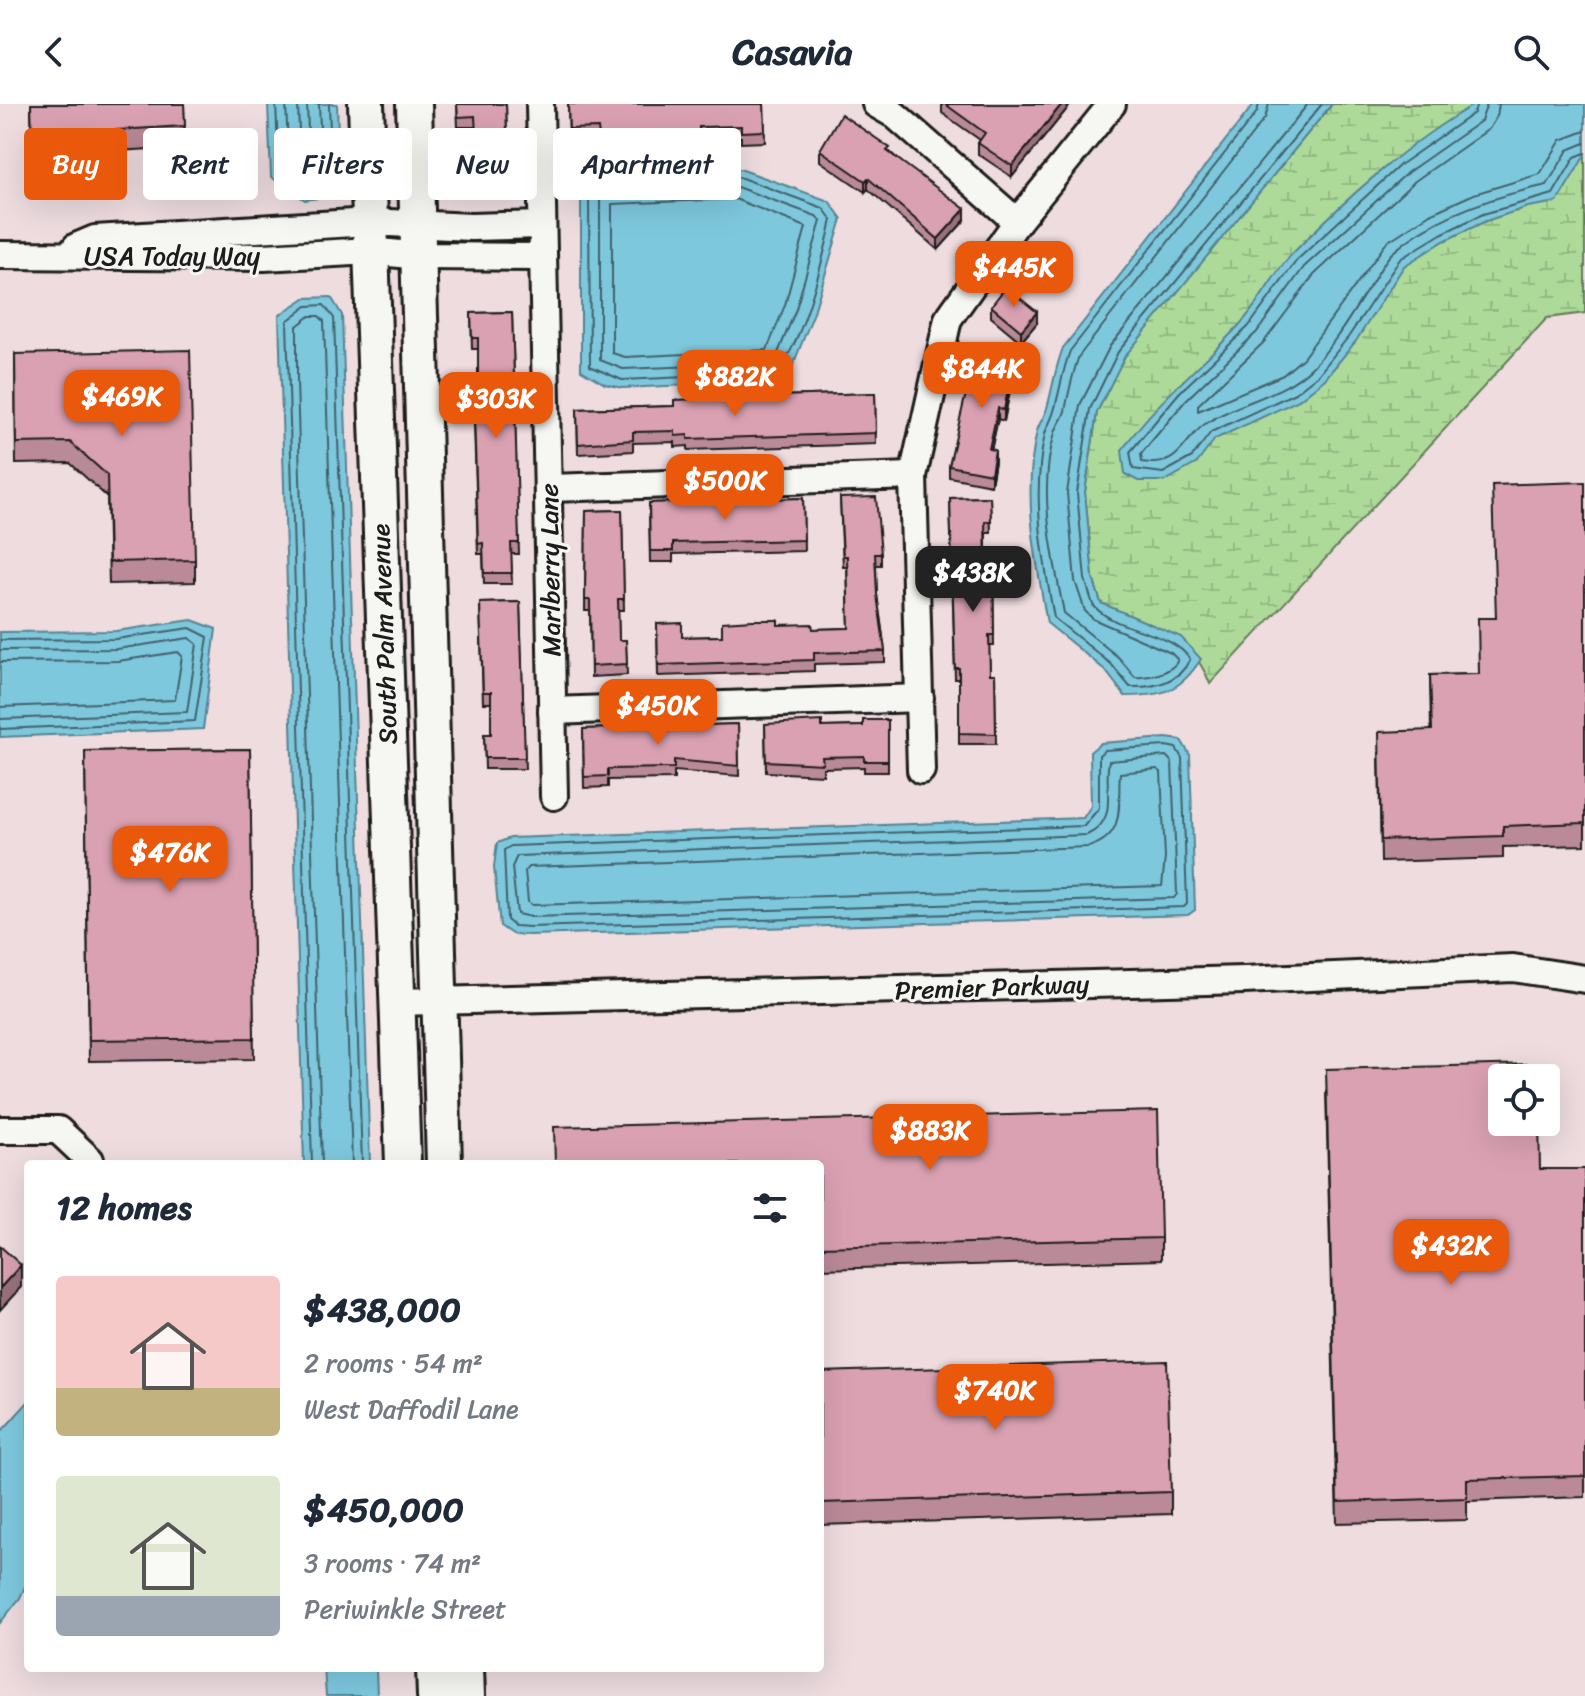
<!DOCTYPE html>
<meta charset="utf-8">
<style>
body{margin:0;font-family:Sriracha,sans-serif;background:#f6f6f7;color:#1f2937;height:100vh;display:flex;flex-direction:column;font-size:30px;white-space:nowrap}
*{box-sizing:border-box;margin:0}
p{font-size:26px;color:#747a83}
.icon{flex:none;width:44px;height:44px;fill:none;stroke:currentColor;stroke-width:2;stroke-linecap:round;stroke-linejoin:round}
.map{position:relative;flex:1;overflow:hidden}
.details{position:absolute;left:24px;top:1056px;width:800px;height:512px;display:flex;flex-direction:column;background:#fff;border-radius:8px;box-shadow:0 8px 32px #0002}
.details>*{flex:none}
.top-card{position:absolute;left:24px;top:24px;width:800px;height:72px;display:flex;gap:16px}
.buttons{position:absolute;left:1488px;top:960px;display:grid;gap:16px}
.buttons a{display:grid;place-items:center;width:72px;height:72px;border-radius:8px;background:#fff;box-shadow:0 8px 32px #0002;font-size:40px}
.price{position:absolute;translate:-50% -68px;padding:0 18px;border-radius:16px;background:#ea580c;color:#fff;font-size:26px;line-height:52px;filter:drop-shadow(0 2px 4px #0008)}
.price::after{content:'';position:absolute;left:50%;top:48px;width:24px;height:18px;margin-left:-12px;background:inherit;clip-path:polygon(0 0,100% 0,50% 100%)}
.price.on{background:#222;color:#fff}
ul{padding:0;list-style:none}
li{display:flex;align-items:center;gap:24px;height:200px;padding:0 32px}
li span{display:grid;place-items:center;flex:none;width:224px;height:160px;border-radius:8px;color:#555}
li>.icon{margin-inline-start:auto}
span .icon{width:96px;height:96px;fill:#fffc;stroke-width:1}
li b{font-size:34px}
h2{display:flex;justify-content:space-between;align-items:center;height:96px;padding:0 32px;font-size:34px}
.chip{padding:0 28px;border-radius:8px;background:#fff;box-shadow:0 8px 32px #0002;font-size:28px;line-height:72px}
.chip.on{background:#ea580c;color:#fff}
header{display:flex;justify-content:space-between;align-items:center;height:104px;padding:0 32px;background:#fff;font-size:36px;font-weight:700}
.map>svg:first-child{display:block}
.wetland{fill:url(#wetland-marsh);stroke:#647b5a;stroke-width:2}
.water{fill:#7ec8de;stroke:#578390;stroke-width:2}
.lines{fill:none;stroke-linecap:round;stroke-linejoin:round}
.shore{stroke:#43616a;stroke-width:2}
.minor-casing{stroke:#1c1c1c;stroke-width:32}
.major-casing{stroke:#1c1c1c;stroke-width:40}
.minor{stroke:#f6f6f2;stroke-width:26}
.major{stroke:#f6f6f2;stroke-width:34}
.wall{fill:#bb8a99;stroke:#1c1c1c;stroke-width:2}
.shaded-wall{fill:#99717d;stroke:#1c1c1c;stroke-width:2}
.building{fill:#daa1b2;stroke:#1c1c1c;stroke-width:2}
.labels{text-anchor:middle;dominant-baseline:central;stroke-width:6;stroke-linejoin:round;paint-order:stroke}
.street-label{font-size:26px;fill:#1c1c1c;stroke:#f6f6f2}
</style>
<header><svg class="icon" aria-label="back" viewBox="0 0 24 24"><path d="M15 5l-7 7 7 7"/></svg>Casavia<svg class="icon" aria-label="search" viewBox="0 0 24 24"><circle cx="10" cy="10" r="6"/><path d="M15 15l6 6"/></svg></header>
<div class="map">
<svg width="1585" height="1592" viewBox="0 0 1585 1592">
<defs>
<pattern id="wetland-marsh" width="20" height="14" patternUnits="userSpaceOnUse" patternTransform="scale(2)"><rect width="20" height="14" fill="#adda99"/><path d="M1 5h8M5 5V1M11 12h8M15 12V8" fill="none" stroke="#94ba83"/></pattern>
</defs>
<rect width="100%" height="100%" fill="#eedcdf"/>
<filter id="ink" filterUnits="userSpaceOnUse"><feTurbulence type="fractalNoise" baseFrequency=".0125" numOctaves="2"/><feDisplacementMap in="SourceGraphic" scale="16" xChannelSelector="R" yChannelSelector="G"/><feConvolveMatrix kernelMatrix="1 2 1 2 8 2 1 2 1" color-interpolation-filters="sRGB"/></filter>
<g filter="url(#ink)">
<!-- wetland -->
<path class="wetland" d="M1332,0h253v209l-38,5 -337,366c-21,-55 -60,-57 -109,-81l-8,-25 -8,-86 12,-80 27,-56z"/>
<!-- water -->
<g class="water">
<path d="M268,0h69l3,91 -35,5 -34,-23z"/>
<path d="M1254,0h78l-207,252 -28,56 -12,80 8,86 8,25 80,34 20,22c-21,33 -39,37 -76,37l-20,-26 -58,-47c-11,-63 -25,-129 -10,-192 2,-8 8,-15 10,-23 6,-21 8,-40 16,-60z"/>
<path d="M1475,0h110v51l-28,47 -29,5 -42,14 -42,20 -40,25 -48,75 -31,38 -26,21 -84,39 -18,24 -32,18h-27l-13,-7 -3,-24c34,-49 80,-84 120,-128 19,-21 31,-48 50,-68 51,-53 119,-114 183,-150z"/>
<path d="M740,65l89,32 13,18 -29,96 -22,55 -15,11 -154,7 -17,-4 -24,-14v-178l7,-13 24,-7z"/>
<path d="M331,193l11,18 28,849h-66l-25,-849 26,-17z"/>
<path d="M192,516l24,9 -13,100 -203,8v-105l116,-1z"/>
<path d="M1166,634l15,2 9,15 5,155 -7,5 -658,20 -18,-1 -12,-8 -6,-59 3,-24 13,-5 573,-20 8,-12 -1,-54 11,-9z"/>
<path d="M28,1298v178l-8,18 -20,25v-190z"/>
<path d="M324,1564h52l1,28h-51z"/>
</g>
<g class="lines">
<!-- shore -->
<g class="shore">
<path d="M276,0l3,68 29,19 24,-5 -3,-82"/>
<path d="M286,0l3,63 21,14 12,-4 -3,-73"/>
<path d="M298,0l2,55 5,4 4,-4 -2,-55"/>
<path d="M1259,0l-2,8 -187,239c-8,21 -10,40 -16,60 -2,8 -7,15 -9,23 -14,61 -2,124 9,184l57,46 19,23c24,1 50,-5 60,-28 -21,-30 -73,-26 -97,-54l-8,-26 -8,-86 13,-84 28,-57 204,-248"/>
<path d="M1269,0l-4,14 -186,238c-7,19 -10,35 -14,55 -2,8 -8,14 -10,22 -18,56 -2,124 9,180l54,44 17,20c14,1 37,-4 43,-17l-7,-7 -78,-34 -8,-8 -10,-30 -8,-88 13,-88 30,-59 198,-242"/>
<path d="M1477,0l-3,9 -73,51 -104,96 -48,66 -70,67 -49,59 3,17 30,4 29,-16 19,-25 84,-39 24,-19 30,-38 51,-77 41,-25 42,-20 70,-20 22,-37 10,-4"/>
<path d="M1487,0l-6,17 -73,51 -104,95 -47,65 -71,68 -45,54 1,8c39,7 40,-22 63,-38 33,-23 77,-27 107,-57 24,-24 41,-56 60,-84 6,-10 12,-22 20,-30 41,-37 103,-57 155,-68l21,-35 17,-7"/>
<path d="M1499,0l-2,12 -8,13 -74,52 -101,94 -50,67 -66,63v6l85,-36 20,-17 84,-116 43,-28 44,-20 66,-20 21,-34 24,-9"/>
<path d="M739,73l84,31 9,12c-8,34 -31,137 -60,153l-150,7 -32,-14 -1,-171 4,-9 21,-6z"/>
<path d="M737,83l79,29 5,5 -25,88 -20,49 -7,5 -146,6 -23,-9v-165l16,-5z"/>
<path d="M735,95l71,28 -21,78 -18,45 -142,7 -13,-4v-149z"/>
<path d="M0,536l116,-1 74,-11 18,9 -13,84 -195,8"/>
<path d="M0,546l117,-1 72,-11 8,6 -10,68 -187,7"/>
<path d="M0,558l118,-1 60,-9 4,4 -7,44 -175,7"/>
<path d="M1166,642l10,2 6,10 5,146 -3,3 -654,20 -16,-1 -7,-6 -3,-70 7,-4 573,-20 15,-18v-53l6,-5z"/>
<path d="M1166,652l6,6 5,132 -3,4 -643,19 -14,-3 -5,-47 5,-11 570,-21c33,-15 16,-47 22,-74z"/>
<path d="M1157,665l4,3 4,86 -3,28 -630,19 -4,-3 -3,-31 3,-4 560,-20c40,-11 29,-45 32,-74z"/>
<path d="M312,1060l-25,-843 20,-15 17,-1 10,13 28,846"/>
<path d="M322,1060l-25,-781v-57l13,-10h9l5,5 28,843"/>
</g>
<defs>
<g id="minor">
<path d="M540,0l14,692"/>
<path d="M876,0l19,11 122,107"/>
<path d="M76,143l19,-8 274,-17 102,5 70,-2"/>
<path d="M0,151l264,2 106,-6 50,5 121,1"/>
<path d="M550,384l363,-12"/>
<path d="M552,607l368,-13"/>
<path d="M921,666l-8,-294 35,-157 69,-97 95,-118"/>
<path d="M397,898l847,-22 269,-12 72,11"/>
<path d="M0,1026h58l32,30"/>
</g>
<g id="major">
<path d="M366,0l37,1060"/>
<path d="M414,0l30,1060"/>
<path d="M434,1564l1,28"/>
<path d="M466,1564l1,28"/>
</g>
</defs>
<!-- minor casing -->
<use href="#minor" class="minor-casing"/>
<!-- major casing -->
<use href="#major" class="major-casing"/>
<!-- minor -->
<use href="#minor" class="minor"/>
<!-- major -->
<use href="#major" class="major"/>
</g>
<!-- wall -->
<g class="wall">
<path d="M31,0h153l1,43 -153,9z"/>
<path d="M457,0h49l1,40 -4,1 1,45 -45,1v-35l18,-1 -2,-28h-17z"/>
<path d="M568,0h196l1,38 -24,1v-6l-42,1v6l-100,3 -1,-8 -29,1z"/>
<path d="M942,0h129l-59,73 -34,-23v-11l2,-3 -38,-27z"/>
<path d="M820,46l70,2 75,68 -27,30 -70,-61 -3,3 -45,-31z"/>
<path d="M991,202l46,17 -16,19 -30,-25z"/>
<path d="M512,208l7,242h-8l1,30h-28l-1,-30h-5l-5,-164 5,-11v-30h-6l-1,-36z"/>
<path d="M15,250l180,206v22l-86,2 -2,-87 -37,-34 -54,1z"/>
<path d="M1015,261l-11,56 -6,-2 -7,30 4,12 -4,24 -42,-8v-11z"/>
<path d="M875,289l1,51 -188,6v-4l-13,1v-5l-42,1v8l-55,3 -1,-45 97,-3 71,-9z"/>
<path d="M1585,378v363l-82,2v11l-122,4 -2,-109 52,-23 -1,-55 49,-1z"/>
<path d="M990,393l1,35h-5v31h7l1,83h-5l1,28h5l1,70h-37v-65h-4l-5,-181z"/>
<path d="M803,394l1,53 -131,3v8h-23l-1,-59z"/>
<path d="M840,394l41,56v11h-5l1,30 8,56v11l-71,2v7l-156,5 -1,-52 25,13 40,-1 56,-11 35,4 36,-1 -2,-61h-4z"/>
<path d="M622,406l2,100h-6l1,30h7l1,35 -36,2 -1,-66h-5l1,-100z"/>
<path d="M520,498l5,167h-40l-1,-35h7v-31h-8l-3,-100z"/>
<path d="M888,616v52h-24v-5l-41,1v7l-57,-3 -1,-48 57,3 41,-1z"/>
<path d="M738,620l1,52 -65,-5v8l-66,1v7l-24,1 -1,-59z"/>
<path d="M250,645l4,310 -165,2 -4,-310z"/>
<path d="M1326,987l214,78h45v328l-118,4v19l-130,3z"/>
<path d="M820,1060l341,74v22l-341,9z"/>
<path d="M820,1268l351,120v22l-351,11z"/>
</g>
<!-- shaded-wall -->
<g class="shaded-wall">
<path d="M1062,0h9l-59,73v-11z"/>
<path d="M868,74v11l-3,3v-11z"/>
<path d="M965,105v11l-27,30v-11z"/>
<path d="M1037,208v11l-16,19v-11z"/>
<path d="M1015,250v11l-11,56v-11z"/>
<path d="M998,304v11l-9,41v-11z"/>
<path d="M995,346v11l-4,24v-11z"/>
<path d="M21,1161v22l-21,23v-22z"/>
</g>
<!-- building -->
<g class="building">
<path d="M31,0h153l1,22 -153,9z"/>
<path d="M457,0h49l1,30h-4l1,45 -45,1v-24l18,-1 -2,-39 -17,1z"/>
<path d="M568,0h196l1,27 -24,1v-6l-42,1v6l-100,3 -1,-8 -29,1z"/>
<path d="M945,0h117l-50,62 -34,-23 7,-10z"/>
<path d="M841,10l49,34 -3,3 78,58 -27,30 -70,-61 -3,3 -45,-31z"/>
<path d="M1006,183l31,25 -16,19 -30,-25z"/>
<path d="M512,208l7,231h-8l1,30h-28l-1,-30 -5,1 -5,-165h5v-41h-6l-1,-25z"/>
<path d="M977,242l38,8 -11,56 -6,-2 -9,41 6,1 -4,24 -42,-8z"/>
<path d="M190,246l5,210 -86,2 -2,-87 -37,-33 -54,1 -1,-89z"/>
<path d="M721,287h24v6l130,-4 1,40 -188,6v-4l-13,1v-5l-42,1v8l-55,4 -1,-35 97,-3v-6l47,-2z"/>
<path d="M1585,378v341l-82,3v10l-122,4 -2,-108 53,-2 -2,-55 49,-1 -1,-56h18l-4,-133z"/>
<path d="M876,393l5,57h-6l2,41 8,56 -71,2v7l-156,5 -1,-41 25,-1v14l40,-1v-14l31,-2h25v5l34,-1 1,5 36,-1 -2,-72h-4l-3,-58z"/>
<path d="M990,393l1,24h-6l1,42h7l1,72h-5l1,39h5l1,60 -37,-1v-65h-4l-5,-170z"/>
<path d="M803,394l1,42 -131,3v8h-23l-1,-48z"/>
<path d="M622,406l2,89h-6l1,41h7l1,24 -36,2 -1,-66h-5l1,-89z"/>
<path d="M520,498l5,156h-40l-1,-24h7v-42h-8l-3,-89z"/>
<path d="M863,616h25v41h-24v-5l-42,1 1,7 -57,-3 -1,-37 57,-3v6l41,-1z"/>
<path d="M738,620l1,42 -65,-6v8l-66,1v7l-24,1 -1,-48z"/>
<path d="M250,645l4,289 -165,2 -4,-289z"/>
<path d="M1537,960l1,14h-36v44h37l1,47h45v307l-118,3v19l-130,4 -11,-433z"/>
<path d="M1158,1007l3,127 -341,9v-83h-265l-1,-37z"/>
<path d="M0,1142l21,19 -21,23z"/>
<path d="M1167,1257l4,131 -351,11v-131z"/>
</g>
</g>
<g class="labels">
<!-- street labels -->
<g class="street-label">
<text x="172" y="152">USA Today Way</text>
<text transform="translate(550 466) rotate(-91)">Marlberry Lane</text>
<text transform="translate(384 530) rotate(-92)">South Palm Avenue</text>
<text transform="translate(992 883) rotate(-2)">Premier Parkway</text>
</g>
</g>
</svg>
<div class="buttons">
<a><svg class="icon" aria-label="locate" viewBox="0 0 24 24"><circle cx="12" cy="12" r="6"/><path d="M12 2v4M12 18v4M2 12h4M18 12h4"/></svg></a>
</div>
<b class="price" style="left:1014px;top:205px">$445K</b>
<b class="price" style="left:982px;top:306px">$844K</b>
<b class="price" style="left:735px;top:314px">$882K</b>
<b class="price" style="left:122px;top:334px">$469K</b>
<b class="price" style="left:496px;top:336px">$303K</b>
<b class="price" style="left:725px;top:418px">$500K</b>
<b class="price on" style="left:973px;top:510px">$438K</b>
<b class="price" style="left:658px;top:643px">$450K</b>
<b class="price" style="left:170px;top:790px">$476K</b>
<b class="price" style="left:930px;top:1068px">$883K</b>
<b class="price" style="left:1451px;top:1183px">$432K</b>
<b class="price" style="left:995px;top:1328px">$740K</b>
<div class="top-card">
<a class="chip on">Buy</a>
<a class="chip">Rent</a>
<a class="chip">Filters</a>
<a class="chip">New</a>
<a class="chip">Apartment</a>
</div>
<section class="details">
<h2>12 homes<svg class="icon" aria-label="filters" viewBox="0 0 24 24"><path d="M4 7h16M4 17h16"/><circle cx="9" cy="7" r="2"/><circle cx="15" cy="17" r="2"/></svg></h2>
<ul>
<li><span style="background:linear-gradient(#f6c9c9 70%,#c2b280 0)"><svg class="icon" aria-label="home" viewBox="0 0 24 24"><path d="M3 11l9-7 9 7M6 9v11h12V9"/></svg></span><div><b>$438,000</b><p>2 rooms · 54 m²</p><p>West Daffodil Lane</p></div></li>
<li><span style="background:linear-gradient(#dfe7d0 75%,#9aa5b1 0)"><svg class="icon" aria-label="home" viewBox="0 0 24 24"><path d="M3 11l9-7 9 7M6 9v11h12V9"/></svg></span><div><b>$450,000</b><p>3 rooms · 74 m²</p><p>Periwinkle Street</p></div></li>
</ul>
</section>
</div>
